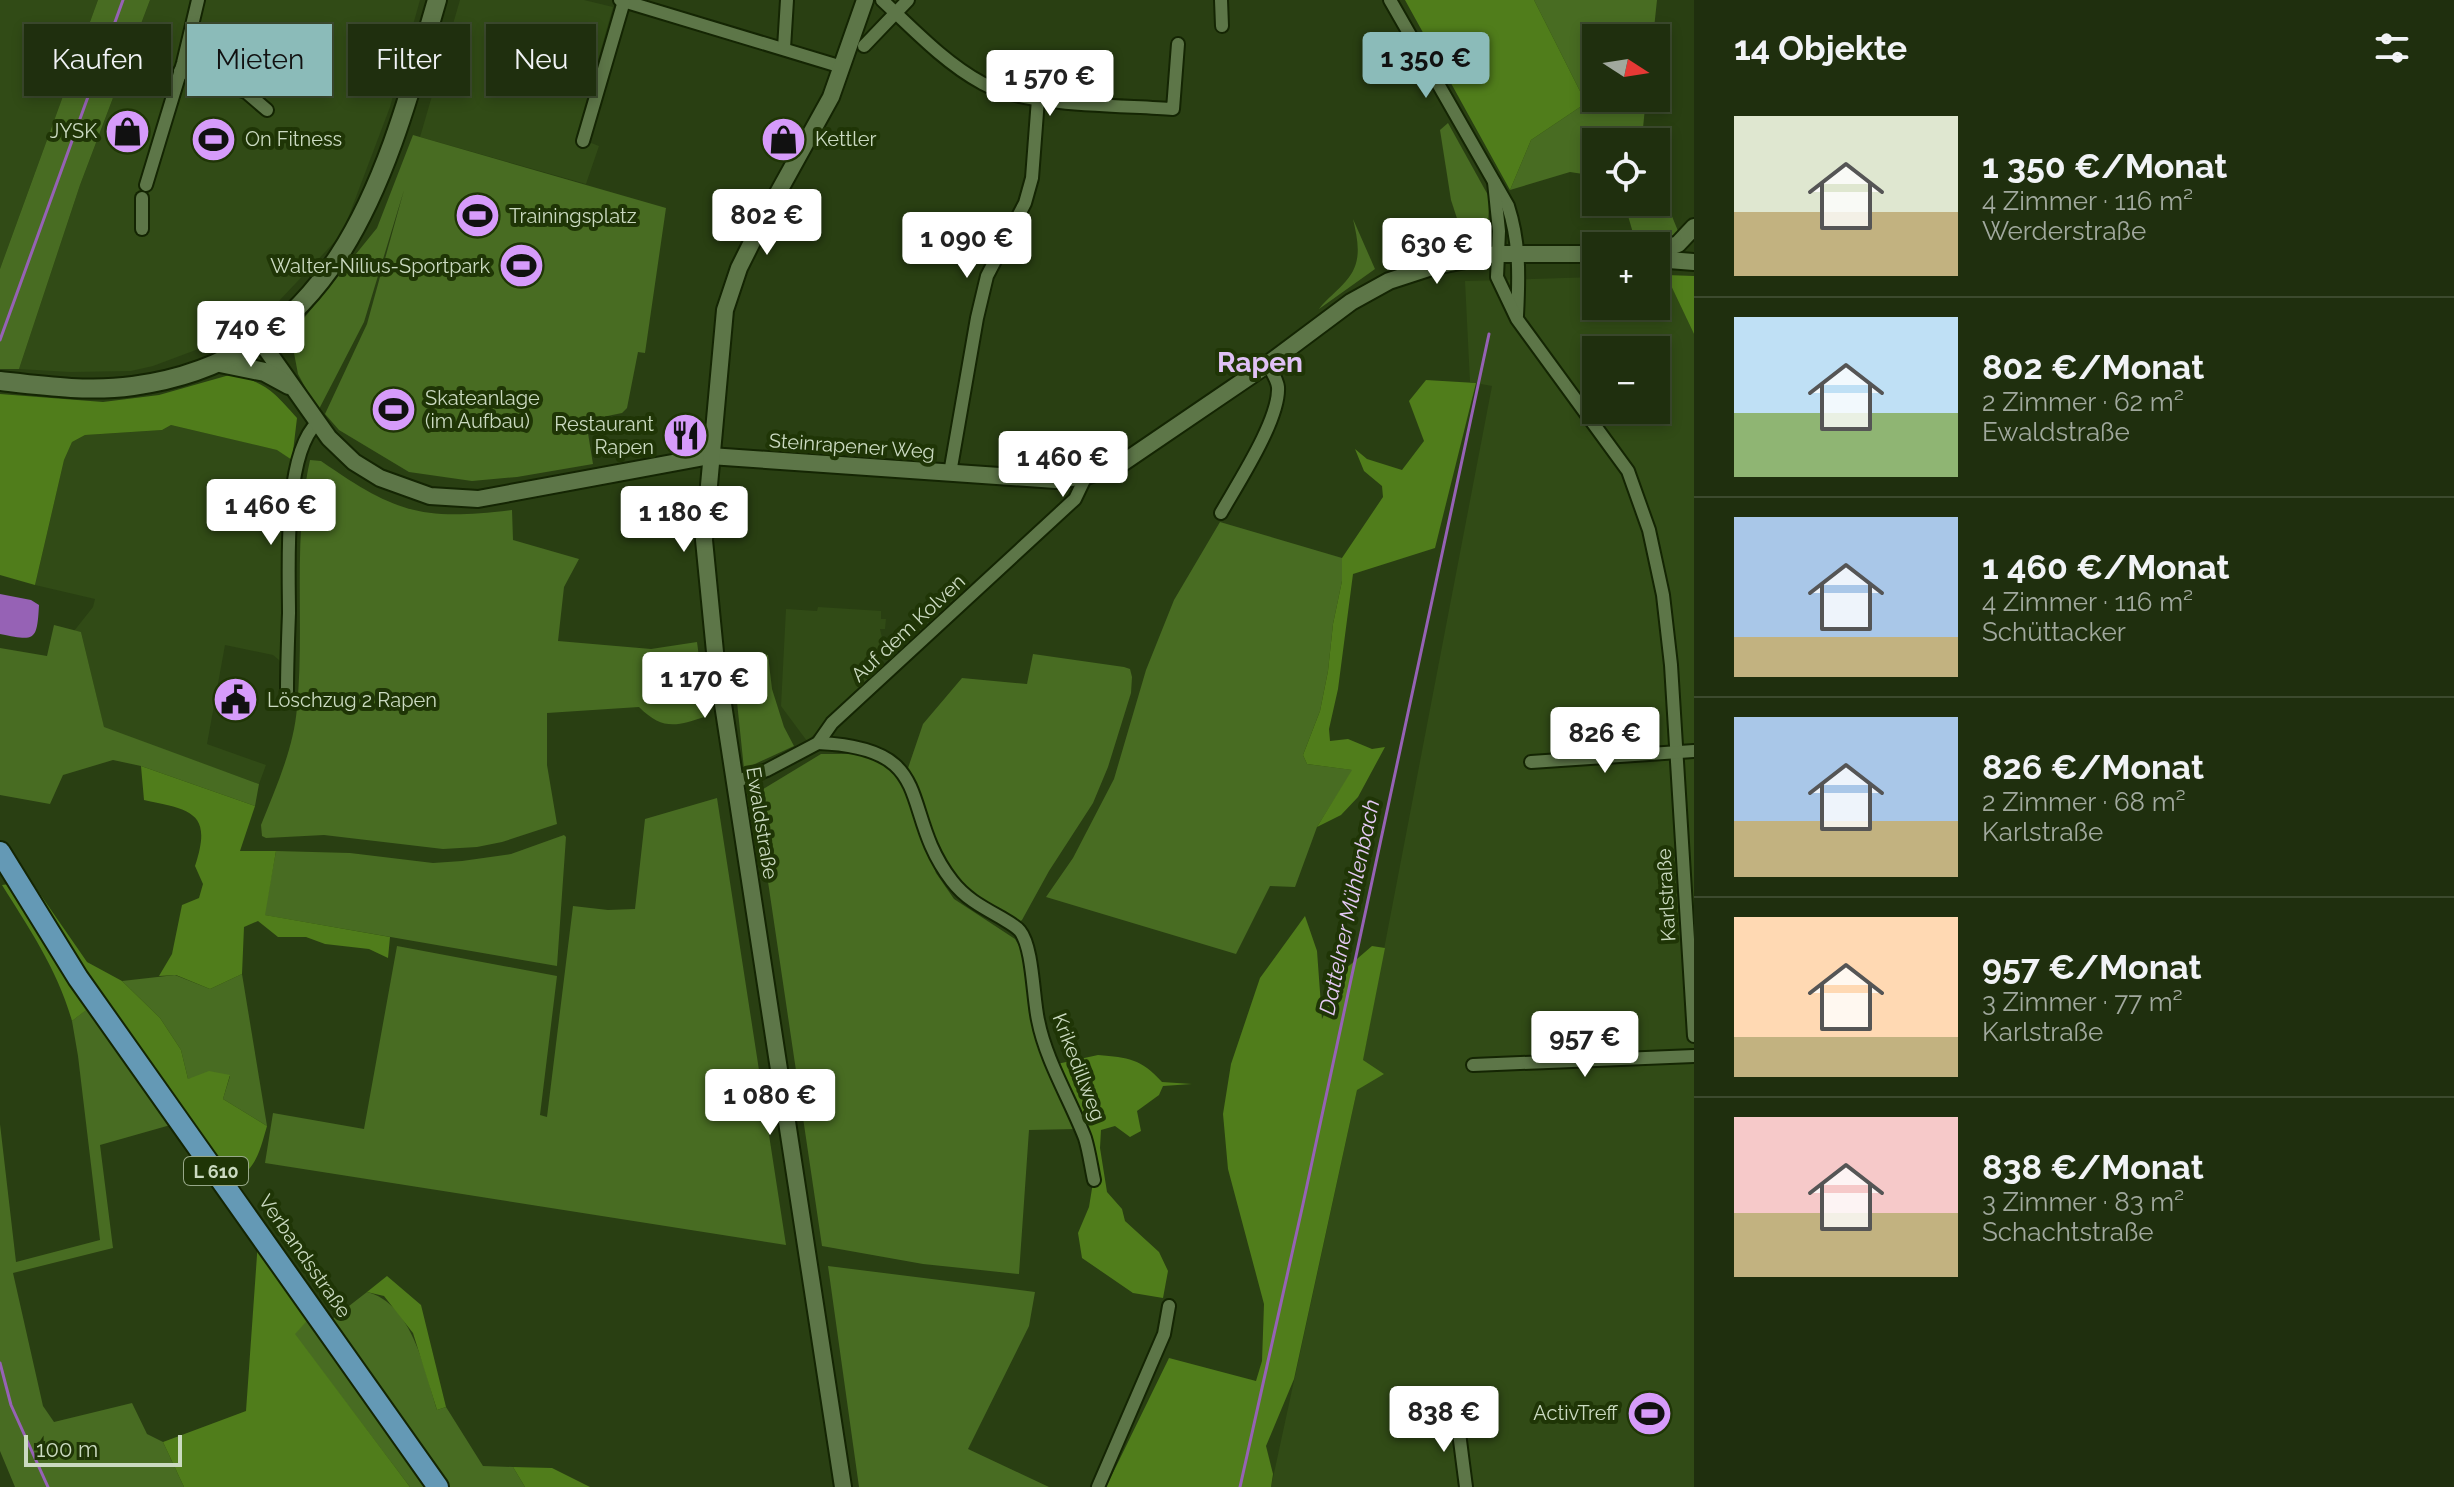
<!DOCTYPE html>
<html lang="de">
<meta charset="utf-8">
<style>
body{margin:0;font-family:Raleway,sans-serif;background:#2c3b1c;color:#f1f3f6;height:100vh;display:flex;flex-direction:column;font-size:30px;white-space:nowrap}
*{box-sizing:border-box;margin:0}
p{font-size:26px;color:#a1a99e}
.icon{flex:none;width:44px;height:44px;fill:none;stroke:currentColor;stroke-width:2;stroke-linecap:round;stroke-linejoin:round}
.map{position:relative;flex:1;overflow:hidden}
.side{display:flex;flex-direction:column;background:#1f2f0e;width:760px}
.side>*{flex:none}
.banner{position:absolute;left:24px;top:24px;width:760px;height:72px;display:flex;gap:16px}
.needle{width:52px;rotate:102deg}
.controls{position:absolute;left:1582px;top:24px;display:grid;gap:16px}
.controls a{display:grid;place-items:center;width:88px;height:88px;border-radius:0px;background:#1f2f0e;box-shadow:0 4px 12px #0003,0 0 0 2px #3c4a2e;font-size:40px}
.scale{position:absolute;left:24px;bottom:20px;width:158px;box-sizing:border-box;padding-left:8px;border:4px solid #cbdac1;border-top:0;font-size:22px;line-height:28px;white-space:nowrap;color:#cbdac1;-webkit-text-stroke:6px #1f3506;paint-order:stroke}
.price{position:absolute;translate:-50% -68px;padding:0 18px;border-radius:8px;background:#fff;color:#222;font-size:26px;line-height:52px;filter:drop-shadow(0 2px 4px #0008)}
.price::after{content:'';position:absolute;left:50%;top:48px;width:24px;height:18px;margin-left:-12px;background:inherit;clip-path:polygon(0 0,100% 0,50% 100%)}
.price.current{background:#8bbbb9;color:#111}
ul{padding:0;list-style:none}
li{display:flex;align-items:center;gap:24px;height:200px;padding:0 40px}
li+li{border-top:2px solid #3c4a2e}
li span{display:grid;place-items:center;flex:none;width:224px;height:160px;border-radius:0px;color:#555}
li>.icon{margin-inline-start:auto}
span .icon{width:96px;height:96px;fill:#fffc;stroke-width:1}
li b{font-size:34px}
h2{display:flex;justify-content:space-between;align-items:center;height:96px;padding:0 40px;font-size:34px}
.tag{padding:0 28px;border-radius:0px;background:#1f2f0e;box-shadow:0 4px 12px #0003,0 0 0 2px #3c4a2e;font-size:28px;line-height:72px}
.tag.current{background:#8bbbb9;color:#111}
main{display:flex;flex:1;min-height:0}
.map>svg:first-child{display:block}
.built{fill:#314b16;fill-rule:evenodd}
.green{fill:#486c22}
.forest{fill:#507d1b}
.water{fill:#9662b5}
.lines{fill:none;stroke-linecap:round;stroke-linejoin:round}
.stream{stroke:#9662b5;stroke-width:3}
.minor-casing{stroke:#142503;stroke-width:16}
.tertiary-casing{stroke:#142503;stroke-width:20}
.secondary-casing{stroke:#142503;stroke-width:22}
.primary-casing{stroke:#142503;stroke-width:24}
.minor{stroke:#5d7648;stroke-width:12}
.tertiary{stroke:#5d7648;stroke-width:16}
.secondary{stroke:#5d7648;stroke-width:18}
.primary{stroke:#6499b5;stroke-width:20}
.labels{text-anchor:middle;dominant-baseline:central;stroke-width:8;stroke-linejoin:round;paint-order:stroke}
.shield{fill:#1f3506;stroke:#97a889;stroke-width:2}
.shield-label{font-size:18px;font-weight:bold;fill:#cbdac1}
.poi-label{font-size:20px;fill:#cbdac1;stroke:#1f3506;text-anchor:start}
.street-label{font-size:20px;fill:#cbdac1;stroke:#1f3506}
.water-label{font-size:22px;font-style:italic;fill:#e6cbf7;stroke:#1f3506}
.district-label{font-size:28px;font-weight:bold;fill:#e0c1f6;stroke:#1f3506}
</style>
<main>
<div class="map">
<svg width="1694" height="1487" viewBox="0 0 1694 1487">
<rect width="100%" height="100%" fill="#293f12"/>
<!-- built -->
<g class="built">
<path d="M0,0h98l-98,269z"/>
<path d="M150,0h270l-30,107 -48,127 -79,84 -54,27 -56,21 -22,5 -61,1 -51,-3 61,-184z"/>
<path d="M460,0h124l29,7 -37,130 23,9 -13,38 -166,-47z"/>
<path d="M1666,275l28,59v1153h-423l86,-397 135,-704 -22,-4 -5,-101 131,-4v29h60v-30zM1596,350h60v60h-60z"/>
<path d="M171,425l107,25 14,10 -7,52 -4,118 3,40 -5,-10 -6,-5 -48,-10 -18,99 59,21 -7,19 -155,-56 -23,-96 -7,-1 19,-24 2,-8 -60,-14 29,-125 8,-18 13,-7 77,-5z"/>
<path d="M818,607l63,4v8h5l-1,10h-5l3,13 -3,33 -73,66 -26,-35 5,-97 31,2z"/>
</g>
<!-- green -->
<g class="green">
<path d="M98,0h52l-70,185 -61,184h-19v-100z"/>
<path d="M1534,0h123l-4,38h-57v60h50l-3,30 4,14h-51v34l-26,-4 -60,18 21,-50 55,-37z"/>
<path d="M1448,123l41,74 -1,33 -3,11 -19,5 -15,-46 -11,-70z"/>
<path d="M413,135l253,73 -21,145 -7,-1 -11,56 -5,5 -29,6 -6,8 6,37 -76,13 -45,4 -63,-9 -70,-42 -14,-16 42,-90 37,-134 -40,132 -46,89 -20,-37 -4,-21 2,-25 81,-100z"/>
<path d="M1656,177l22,54 -5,6 -40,-4 -9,-31h32z"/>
<path d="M1353,219l22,50 -56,40c8,-11 19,-18 27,-28 17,-19 12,-40 7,-62z"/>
<path d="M310,460l11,1c75,52 100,60 191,49l1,30 66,19 -15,28 -6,54 93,8 46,-7 10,74c-30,10 -44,15 -68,-9l-92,6v52l10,59 -55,18 -25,5 -34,2 -119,-14 -58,3 -4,-2 -1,-11c15,-38 33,-77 36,-118 8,-82 -5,-166 13,-247z"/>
<path d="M1220,522l122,36v23l-9,43 -5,47 -8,40 -17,44 4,9 46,6 -36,57 -22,60 -25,-1 -34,68 -190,-57 27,-39 41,-79 32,-109 28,-70z"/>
<path d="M54,625l27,7 23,95 155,57 -4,22 -114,-40 -28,-6 -50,15 -13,29 -50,-9v-147l47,8z"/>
<path d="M732,654l36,1 4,34 12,38 10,19 -50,23z"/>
<path d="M1033,654l91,13 6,2 2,8 -1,16 -23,74 -15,36 -44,68 -27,49 -4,3 -51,-31 -16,-14 -44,-107 16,-47 39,-46 65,6z"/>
<path d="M821,754h46l33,20 36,99 18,26 61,40 9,15 5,59 18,57 29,59 -47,1 -10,144 -96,-10 -101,-18 -67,-452z"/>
<path d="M717,798l69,447 -521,-82 8,-50 91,16 33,-183 160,30 -17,139 7,2 26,-211 35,4 27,-1 10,-90z"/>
<path d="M564,835l2,2 -9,129 -293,-51 12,-64 74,2 83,10 29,-2 49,-7z"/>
<path d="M242,974l25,152 -44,-27 7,-23 -42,3 -7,-29 -21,-32 -38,-37 53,-6 35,14z"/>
<path d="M91,1006l83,118 -74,21 13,103 -100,25 30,133 11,16 78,-19 15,31 16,8 21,45h-169l-15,-36v-327l16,138 84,-22 -22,-184 -6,-35z"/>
<path d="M828,1266l207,26 -6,34 -61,123 81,38h-190z"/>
<path d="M367,1292c45,11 58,79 70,118l9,-3 37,59 30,1 12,20h-77l-117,-167z"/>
<path d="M311,1317l119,170h-20l-116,-153z"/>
</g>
<!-- forest -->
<g class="forest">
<path d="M1405,0h129l52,103 -55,37 -21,50z"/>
<path d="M1666,275l28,1v58z"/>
<path d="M233,374c34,10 40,17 64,44l-5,42 -15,-10 -106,-25 -9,5 -77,5 -13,7 -8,18 -29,125 -35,-10v-181l103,8 56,-7z"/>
<path d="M1426,380l50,3 -41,165 -82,26 -15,115 -9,40 1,12 18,-2 24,10 13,-2 -27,50 -17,18 -24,12 35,-57 -45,-6 -4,-9 17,-44 8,-40 5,-47 9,-43v-23l41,-61 -1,-11 -18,-15 -9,-22 12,10 35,11 22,-29 -15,-40z"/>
<path d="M141,766l114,40 -15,45h36l-11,64 125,22 -2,21 -19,-9 -44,-5 -19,-7h-28l-20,-16 -14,6 -2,47 -32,15 -34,-14 -17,1 13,-22 10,-49 17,-7 4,-14 -8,-18c18,-54 -4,-56 -51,-66z"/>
<path d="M31,881l56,81 35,19 38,37 21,32 7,29 21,-8 21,4 -7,24 44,27c-8,28 -10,39 -33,58l-132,-186 -30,23c-14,-50 -43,-93 -70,-136z"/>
<path d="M1305,916l12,35 5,68 21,-48 29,-25 13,2 -22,112 21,14 -27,16 -63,289 -28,67 7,28 -2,13h-165l63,-129 87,23 6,-20 2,-57 -36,-135 -5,-55 8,-50 29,-86z"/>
<path d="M1098,1055c31,3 42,3 64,27l30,2 -29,2 -4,9 -22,16 4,20 -11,6 -15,-11 -14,4 -1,18 7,44 15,17 3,12 34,31 9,19 -5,27 -30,-5 -51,-35 -4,-25 11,-26 7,-43 -39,-100z"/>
<path d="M258,1241l53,76 -16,17 115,153h-226l-21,-45 83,-31z"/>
<path d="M387,1276l34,29 25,102 -9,3 -24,-77 -29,-37 -17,-4z"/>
<path d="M513,1467l39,1 38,19h-65z"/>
</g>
<!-- water -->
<path class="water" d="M0,594l31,6 8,5c-2,37 -4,36 -39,29z"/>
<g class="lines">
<!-- stream -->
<g class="stream">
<path d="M0,340l123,-340"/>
<path d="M0,1363l11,42 37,82"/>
<path d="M1240,1487l63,-283 186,-870"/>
</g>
<defs>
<g id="minor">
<path d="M620,0l222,67"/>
<path d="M882,0c31,29 63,63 100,83 42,24 141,22 191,26l5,-65"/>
<path d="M1221,0l1,26"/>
<path d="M1390,0l118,206c12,37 11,71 9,110"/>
<path d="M864,46l44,-46"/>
<path d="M784,48l3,-48"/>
<path d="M180,71l66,21 21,18"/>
<path d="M583,141l41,-140"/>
<path d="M1494,182l5,49 -2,46 20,42 111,152 21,59 14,65 8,70 23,371"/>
<path d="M146,185l37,-122 15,-63"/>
<path d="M142,229v-31"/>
<path d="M950,473l27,-155 10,-42 38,-73 7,-25 6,-79"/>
<path d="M1221,513c17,-30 59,-94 57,-126 -1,-8 -7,-16 -10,-23"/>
<path d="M287,692c0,-26 1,-53 2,-79 0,-46 -6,-158 28,-190"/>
<path d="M818,743c123,5 79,67 134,138 13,17 30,26 48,36 6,4 15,8 20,14 13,16 13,67 18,89 8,41 32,79 47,118 4,13 6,28 9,42"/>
<path d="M1531,762l163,-11"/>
<path d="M735,782l32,-12 51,-27 14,-20 243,-224 11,-23"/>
<path d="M1473,1065l221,-9"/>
<path d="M1457,1417l9,70"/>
<path d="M1098,1487l66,-153 5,-28"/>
</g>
<g id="tertiary">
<path d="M1656,252l22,-8 16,-17"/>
<path d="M1656,259l38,3"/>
<path d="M259,339l70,99 25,24 26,16 50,18 48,3 232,-43 346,24 30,-4 35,-12 147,-100 83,-62 38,-21 46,-15 61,-12h100"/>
<path d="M843,1487l-128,-835 -11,-112 21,-230 14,-42 24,-48 68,-123 34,-97"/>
</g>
<g id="secondary">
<path d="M220,363l45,9 24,13"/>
<path d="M0,381c44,5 89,11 133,5 208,-28 254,-214 304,-386"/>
</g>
<path id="primary" d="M0,852l78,126 360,509"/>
</defs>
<!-- minor casing -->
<use href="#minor" class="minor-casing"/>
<!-- tertiary casing -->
<use href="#tertiary" class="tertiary-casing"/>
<!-- secondary casing -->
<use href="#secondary" class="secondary-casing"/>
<!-- primary casing -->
<use href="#primary" class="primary-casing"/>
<!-- minor -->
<use href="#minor" class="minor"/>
<!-- tertiary -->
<use href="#tertiary" class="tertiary"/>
<!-- secondary -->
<use href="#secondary" class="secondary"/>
<!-- primary -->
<use href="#primary" class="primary"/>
</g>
<!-- icons -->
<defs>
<symbol id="shop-disc" viewBox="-11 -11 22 22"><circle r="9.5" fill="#d69bfa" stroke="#1f3506"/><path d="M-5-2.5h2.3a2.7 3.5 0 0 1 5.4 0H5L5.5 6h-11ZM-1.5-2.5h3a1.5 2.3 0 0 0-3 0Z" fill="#111"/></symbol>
<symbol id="stadium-disc" viewBox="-11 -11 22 22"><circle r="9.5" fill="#d69bfa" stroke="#1f3506"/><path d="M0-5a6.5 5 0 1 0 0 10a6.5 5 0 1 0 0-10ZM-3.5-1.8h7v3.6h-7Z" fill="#111"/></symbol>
<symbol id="restaurant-disc" viewBox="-11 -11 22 22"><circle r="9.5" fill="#d69bfa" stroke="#1f3506"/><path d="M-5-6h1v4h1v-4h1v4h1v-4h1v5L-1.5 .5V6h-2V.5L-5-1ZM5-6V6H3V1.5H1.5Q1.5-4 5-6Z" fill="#111"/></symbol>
<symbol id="civic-disc" viewBox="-11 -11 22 22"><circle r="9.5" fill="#d69bfa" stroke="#1f3506"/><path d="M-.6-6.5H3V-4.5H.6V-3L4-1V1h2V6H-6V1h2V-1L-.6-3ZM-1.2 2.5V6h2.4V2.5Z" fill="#111"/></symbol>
</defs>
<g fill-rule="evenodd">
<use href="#shop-disc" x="102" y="106" width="51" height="51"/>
<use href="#stadium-disc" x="188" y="114" width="51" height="51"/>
<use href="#shop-disc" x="758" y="114" width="51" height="51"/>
<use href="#stadium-disc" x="452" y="190" width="51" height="51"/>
<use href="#stadium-disc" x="496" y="240" width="51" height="51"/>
<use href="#stadium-disc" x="368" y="384" width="51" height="51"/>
<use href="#restaurant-disc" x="660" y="410" width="51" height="51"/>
<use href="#civic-disc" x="210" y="674" width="51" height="51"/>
<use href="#stadium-disc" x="1624" y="1388" width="51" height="51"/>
</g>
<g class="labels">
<!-- shield labels -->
<rect class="shield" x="184" y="1157" width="64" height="28" rx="6"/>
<g class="shield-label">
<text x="216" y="1171">L 610</text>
</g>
<!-- poi labels -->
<g class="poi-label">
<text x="97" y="131" text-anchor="end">JYSK</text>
<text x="245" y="139">On Fitness</text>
<text x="815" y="139">Kettler</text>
<text x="509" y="216">Trainingsplatz</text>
<text x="490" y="266" text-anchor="end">Walter-Nilius-Sportpark</text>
<text x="425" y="398">Skateanlage<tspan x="425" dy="23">(im Aufbau)</tspan></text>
<text x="654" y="424" text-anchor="end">Restaurant<tspan x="654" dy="23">Rapen</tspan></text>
<text x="267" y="700">Löschzug 2 Rapen</text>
<text x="1618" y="1413" text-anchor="end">ActivTreff</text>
</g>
<!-- street labels -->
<g class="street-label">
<text transform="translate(852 446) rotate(4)">Steinrapener Weg</text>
<text transform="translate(908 628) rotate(-43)">Auf dem Kolven</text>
<text transform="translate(762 823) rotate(81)">Ewaldstraße</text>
<text transform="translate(1666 895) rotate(-93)">Karlstraße</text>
<text transform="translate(1079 1067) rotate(69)">Krikedillweg</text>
<text transform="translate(305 1256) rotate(55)">Verbandsstraße</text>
</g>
<!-- water labels -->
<g class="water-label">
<text transform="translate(1349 907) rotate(-78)">Dattelner Mühlenbach</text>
</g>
<!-- district labels -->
<g class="district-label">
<text x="1260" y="362">Rapen</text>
</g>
</g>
</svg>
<div class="controls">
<a><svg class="needle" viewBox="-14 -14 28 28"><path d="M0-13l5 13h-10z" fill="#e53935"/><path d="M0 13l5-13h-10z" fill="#a1a99e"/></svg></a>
<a><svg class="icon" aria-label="locate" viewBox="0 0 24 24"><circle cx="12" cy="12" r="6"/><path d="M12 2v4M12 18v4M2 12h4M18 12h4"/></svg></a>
<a>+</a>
<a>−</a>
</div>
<div class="scale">100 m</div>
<b class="price current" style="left:1426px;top:100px">1 350 €</b>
<b class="price" style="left:1050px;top:118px">1 570 €</b>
<b class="price" style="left:767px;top:257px">802 €</b>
<b class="price" style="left:967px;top:280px">1 090 €</b>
<b class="price" style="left:1437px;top:286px">630 €</b>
<b class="price" style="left:251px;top:369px">740 €</b>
<b class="price" style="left:1063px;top:499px">1 460 €</b>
<b class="price" style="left:271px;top:547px">1 460 €</b>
<b class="price" style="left:684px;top:554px">1 180 €</b>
<b class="price" style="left:705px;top:720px">1 170 €</b>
<b class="price" style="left:1605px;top:775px">826 €</b>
<b class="price" style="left:1585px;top:1079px">957 €</b>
<b class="price" style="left:770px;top:1137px">1 080 €</b>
<b class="price" style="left:1444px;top:1454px">838 €</b>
<div class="banner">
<a class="tag">Kaufen</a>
<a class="tag current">Mieten</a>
<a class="tag">Filter</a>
<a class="tag">Neu</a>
</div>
</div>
<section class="side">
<h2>14 Objekte<svg class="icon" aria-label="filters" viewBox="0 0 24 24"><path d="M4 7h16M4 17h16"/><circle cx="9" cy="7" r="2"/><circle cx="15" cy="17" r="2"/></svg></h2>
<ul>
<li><span style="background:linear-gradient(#dfe7d0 60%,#c2b280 0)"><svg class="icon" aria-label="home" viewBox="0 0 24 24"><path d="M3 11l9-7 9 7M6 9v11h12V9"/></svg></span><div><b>1 350 €/Monat</b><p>4 Zimmer · 116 m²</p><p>Werderstraße</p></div></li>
<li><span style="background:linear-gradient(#bfe0f5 60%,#8fb573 0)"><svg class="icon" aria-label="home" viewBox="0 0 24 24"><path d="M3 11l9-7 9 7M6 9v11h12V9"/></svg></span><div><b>802 €/Monat</b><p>2 Zimmer · 62 m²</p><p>Ewaldstraße</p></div></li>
<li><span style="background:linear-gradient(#a9c7e8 75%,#c2b280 0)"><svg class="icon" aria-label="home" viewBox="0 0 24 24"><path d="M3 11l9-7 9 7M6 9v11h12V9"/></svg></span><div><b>1 460 €/Monat</b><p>4 Zimmer · 116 m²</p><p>Schüttacker</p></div></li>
<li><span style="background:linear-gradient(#a9c7e8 65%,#c2b280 0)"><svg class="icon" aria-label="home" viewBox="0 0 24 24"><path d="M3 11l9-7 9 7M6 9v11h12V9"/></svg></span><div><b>826 €/Monat</b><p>2 Zimmer · 68 m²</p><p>Karlstraße</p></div></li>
<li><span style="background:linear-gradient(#ffd9b3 75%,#c2b280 0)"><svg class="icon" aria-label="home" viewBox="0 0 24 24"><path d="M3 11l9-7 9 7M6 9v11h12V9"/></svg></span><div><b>957 €/Monat</b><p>3 Zimmer · 77 m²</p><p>Karlstraße</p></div></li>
<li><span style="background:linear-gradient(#f6c9c9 60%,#c2b280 0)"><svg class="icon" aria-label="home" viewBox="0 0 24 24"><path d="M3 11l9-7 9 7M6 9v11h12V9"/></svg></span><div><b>838 €/Monat</b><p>3 Zimmer · 83 m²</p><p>Schachtstraße</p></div></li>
</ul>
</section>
</main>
